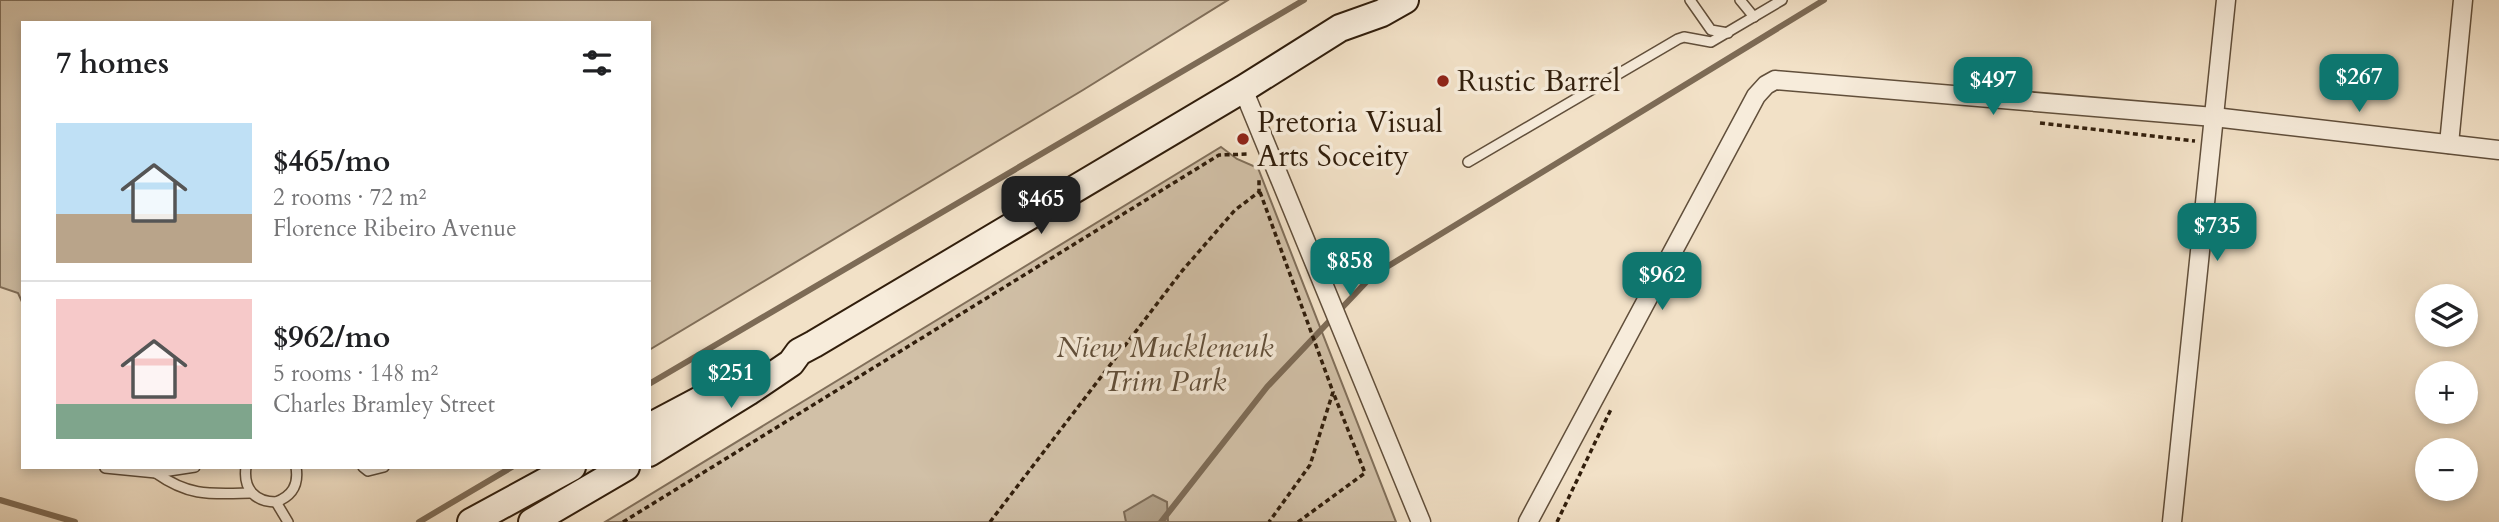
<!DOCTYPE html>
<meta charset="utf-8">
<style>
body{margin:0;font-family:Cardo,serif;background:#f2f2f2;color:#202124;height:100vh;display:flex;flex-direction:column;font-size:26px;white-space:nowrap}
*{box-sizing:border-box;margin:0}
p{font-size:23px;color:#757577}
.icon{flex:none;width:38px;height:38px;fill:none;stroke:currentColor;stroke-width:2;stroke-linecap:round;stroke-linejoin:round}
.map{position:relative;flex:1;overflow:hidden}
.drawer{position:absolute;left:21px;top:21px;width:630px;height:448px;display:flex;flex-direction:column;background:#fff;border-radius:0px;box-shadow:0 4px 10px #0003}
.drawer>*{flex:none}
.controls{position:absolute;left:2415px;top:284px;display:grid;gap:14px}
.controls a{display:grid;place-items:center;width:63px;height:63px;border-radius:50%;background:#fff;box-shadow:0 4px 10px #0003;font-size:35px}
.price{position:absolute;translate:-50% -60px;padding:0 16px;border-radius:14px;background:#0f766e;color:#fff;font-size:23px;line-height:46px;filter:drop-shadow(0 2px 4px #0008)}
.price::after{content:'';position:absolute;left:50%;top:42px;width:21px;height:16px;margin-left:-10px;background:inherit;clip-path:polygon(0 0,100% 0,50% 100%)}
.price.active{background:#222;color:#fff}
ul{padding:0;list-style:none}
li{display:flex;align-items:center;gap:21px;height:175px;padding:0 35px}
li+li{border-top:2px solid #e0e0e0}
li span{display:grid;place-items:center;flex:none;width:196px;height:140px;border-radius:0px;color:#555}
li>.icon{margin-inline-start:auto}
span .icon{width:84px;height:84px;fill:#fffc;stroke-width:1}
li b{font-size:30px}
h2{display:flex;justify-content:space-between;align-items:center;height:84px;padding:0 35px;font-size:30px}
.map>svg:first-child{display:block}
.green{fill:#d1c0a7;stroke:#816f5a;stroke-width:2}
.water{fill:#b09f87;stroke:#7d6b56;stroke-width:2}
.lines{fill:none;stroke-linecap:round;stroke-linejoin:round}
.stream{stroke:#7d6b56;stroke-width:6}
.service-casing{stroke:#614f3b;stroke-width:12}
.minor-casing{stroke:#614f3b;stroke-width:21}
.secondary-casing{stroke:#311e0c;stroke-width:30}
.path{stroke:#311e0c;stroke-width:3.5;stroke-dasharray:5 3.5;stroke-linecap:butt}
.service{stroke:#f7ecdb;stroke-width:9}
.minor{stroke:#f7ecdb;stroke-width:18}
.secondary{stroke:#f7ecdb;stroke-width:26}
.poi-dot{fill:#8f2418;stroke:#f7ecdb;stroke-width:2.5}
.labels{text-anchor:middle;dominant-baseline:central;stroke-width:7;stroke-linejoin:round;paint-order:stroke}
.poi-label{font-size:30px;fill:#311e0c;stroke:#f7ecdb;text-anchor:start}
.park-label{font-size:30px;font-style:italic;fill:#614f3a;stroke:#f7ecdb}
</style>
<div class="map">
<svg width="2499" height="522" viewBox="0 0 2499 522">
<rect width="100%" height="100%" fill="#f2e1c7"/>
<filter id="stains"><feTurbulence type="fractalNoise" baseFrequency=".00286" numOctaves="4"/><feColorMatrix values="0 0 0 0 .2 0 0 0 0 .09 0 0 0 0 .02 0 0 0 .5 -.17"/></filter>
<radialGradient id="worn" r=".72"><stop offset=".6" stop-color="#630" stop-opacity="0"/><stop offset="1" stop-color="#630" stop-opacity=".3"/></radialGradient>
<!-- green -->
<g class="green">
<path d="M0,0h1228l-145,90 -434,260v-327h-626v281l-5,-11 -18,-6z"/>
<path d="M1221,147l16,12 21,9 138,354h-791z"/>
</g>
<!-- water -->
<path class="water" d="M1153,495l14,7 1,20h-42l-2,-10z"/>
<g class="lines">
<!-- stream -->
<g class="stream">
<path d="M649,384l655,-384"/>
<path d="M0,500l75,22"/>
<path d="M419,522l93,-55"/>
<path d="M1161,522l106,-135 105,-111 452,-276"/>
</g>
<defs>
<g id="service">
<path d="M1690,0l21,30 17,3"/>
<path d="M1740,0l14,17"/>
<path d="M1468,162l210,-123 6,-2 27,5 71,-42"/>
<path d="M246,467c-3,22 9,35 30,35 16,-6 23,-17 20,-35"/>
<path d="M363,467l5,4 16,-4"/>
<path d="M105,468l51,5 39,-6"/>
<path d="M156,473c34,24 55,21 95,20"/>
<path d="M276,502l12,20"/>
</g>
<g id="minor">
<path d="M1243,89l178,433"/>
<path d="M2449,144l14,-144"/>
<path d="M1528,522l228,-426 10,-11 9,-5 439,37 285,33"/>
<path d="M2172,522l54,-522"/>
</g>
<g id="secondary">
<path d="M649,427l85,-45"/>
<path d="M649,453l99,-61 43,-29 8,-11 15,-8 429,-255 97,-61 42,-15 23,-13"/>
<path d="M471,522l101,-55"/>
<path d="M532,522l94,-55"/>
</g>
</defs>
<!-- service casing -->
<use href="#service" class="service-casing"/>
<!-- minor casing -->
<use href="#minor" class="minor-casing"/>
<!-- secondary casing -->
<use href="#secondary" class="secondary-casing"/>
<!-- path -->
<g class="path">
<path d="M2040,123l155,18"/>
<path d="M1260,192l73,200 -23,73 -41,57"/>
<path d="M623,522l596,-367 31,-1"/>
<path d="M990,522l192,-251 53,-61 24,-18v-15"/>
<path d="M1298,522l67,-49 -32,-81"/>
<path d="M1557,522l55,-115"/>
</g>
<!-- service -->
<use href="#service" class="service"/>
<!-- minor -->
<use href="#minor" class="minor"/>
<!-- secondary -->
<use href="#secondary" class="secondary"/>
</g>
<!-- markers -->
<g class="poi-dot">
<circle cx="1443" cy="81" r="7"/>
<circle cx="1243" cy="139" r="7"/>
</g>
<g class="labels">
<!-- poi labels -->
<g class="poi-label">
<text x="1457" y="81">Rustic Barrel</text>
<text x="1257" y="122">Pretoria Visual<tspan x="1257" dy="34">Arts Soceity</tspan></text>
</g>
<!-- park labels -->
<g class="park-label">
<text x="1165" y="347">Niew Muckleneuk<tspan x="1165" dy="34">Trim Park</tspan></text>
</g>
</g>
<rect width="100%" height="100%" filter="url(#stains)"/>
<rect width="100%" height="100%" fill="url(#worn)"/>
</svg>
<div class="controls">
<a><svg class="icon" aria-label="layers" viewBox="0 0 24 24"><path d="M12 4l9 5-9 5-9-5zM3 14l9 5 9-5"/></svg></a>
<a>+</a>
<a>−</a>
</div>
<b class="price" style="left:2359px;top:114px">$267</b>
<b class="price" style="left:1993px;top:117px">$497</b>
<b class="price active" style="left:1041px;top:236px">$465</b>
<b class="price" style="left:2217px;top:263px">$735</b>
<b class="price" style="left:1350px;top:298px">$858</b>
<b class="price" style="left:1662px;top:312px">$962</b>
<b class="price" style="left:731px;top:410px">$251</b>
<section class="drawer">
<h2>7 homes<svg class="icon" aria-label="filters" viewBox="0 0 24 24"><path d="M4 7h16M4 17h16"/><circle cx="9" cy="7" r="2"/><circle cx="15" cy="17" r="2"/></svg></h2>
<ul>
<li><span style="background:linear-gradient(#bfe0f5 65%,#b9a48a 0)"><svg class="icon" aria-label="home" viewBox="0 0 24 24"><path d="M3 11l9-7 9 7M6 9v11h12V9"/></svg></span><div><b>$465/mo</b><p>2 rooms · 72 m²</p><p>Florence Ribeiro Avenue</p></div></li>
<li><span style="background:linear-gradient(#f6c9c9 75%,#7fa58c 0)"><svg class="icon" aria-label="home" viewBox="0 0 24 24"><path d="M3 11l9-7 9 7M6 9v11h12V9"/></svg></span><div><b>$962/mo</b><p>5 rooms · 148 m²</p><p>Charles Bramley Street</p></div></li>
</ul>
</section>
</div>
